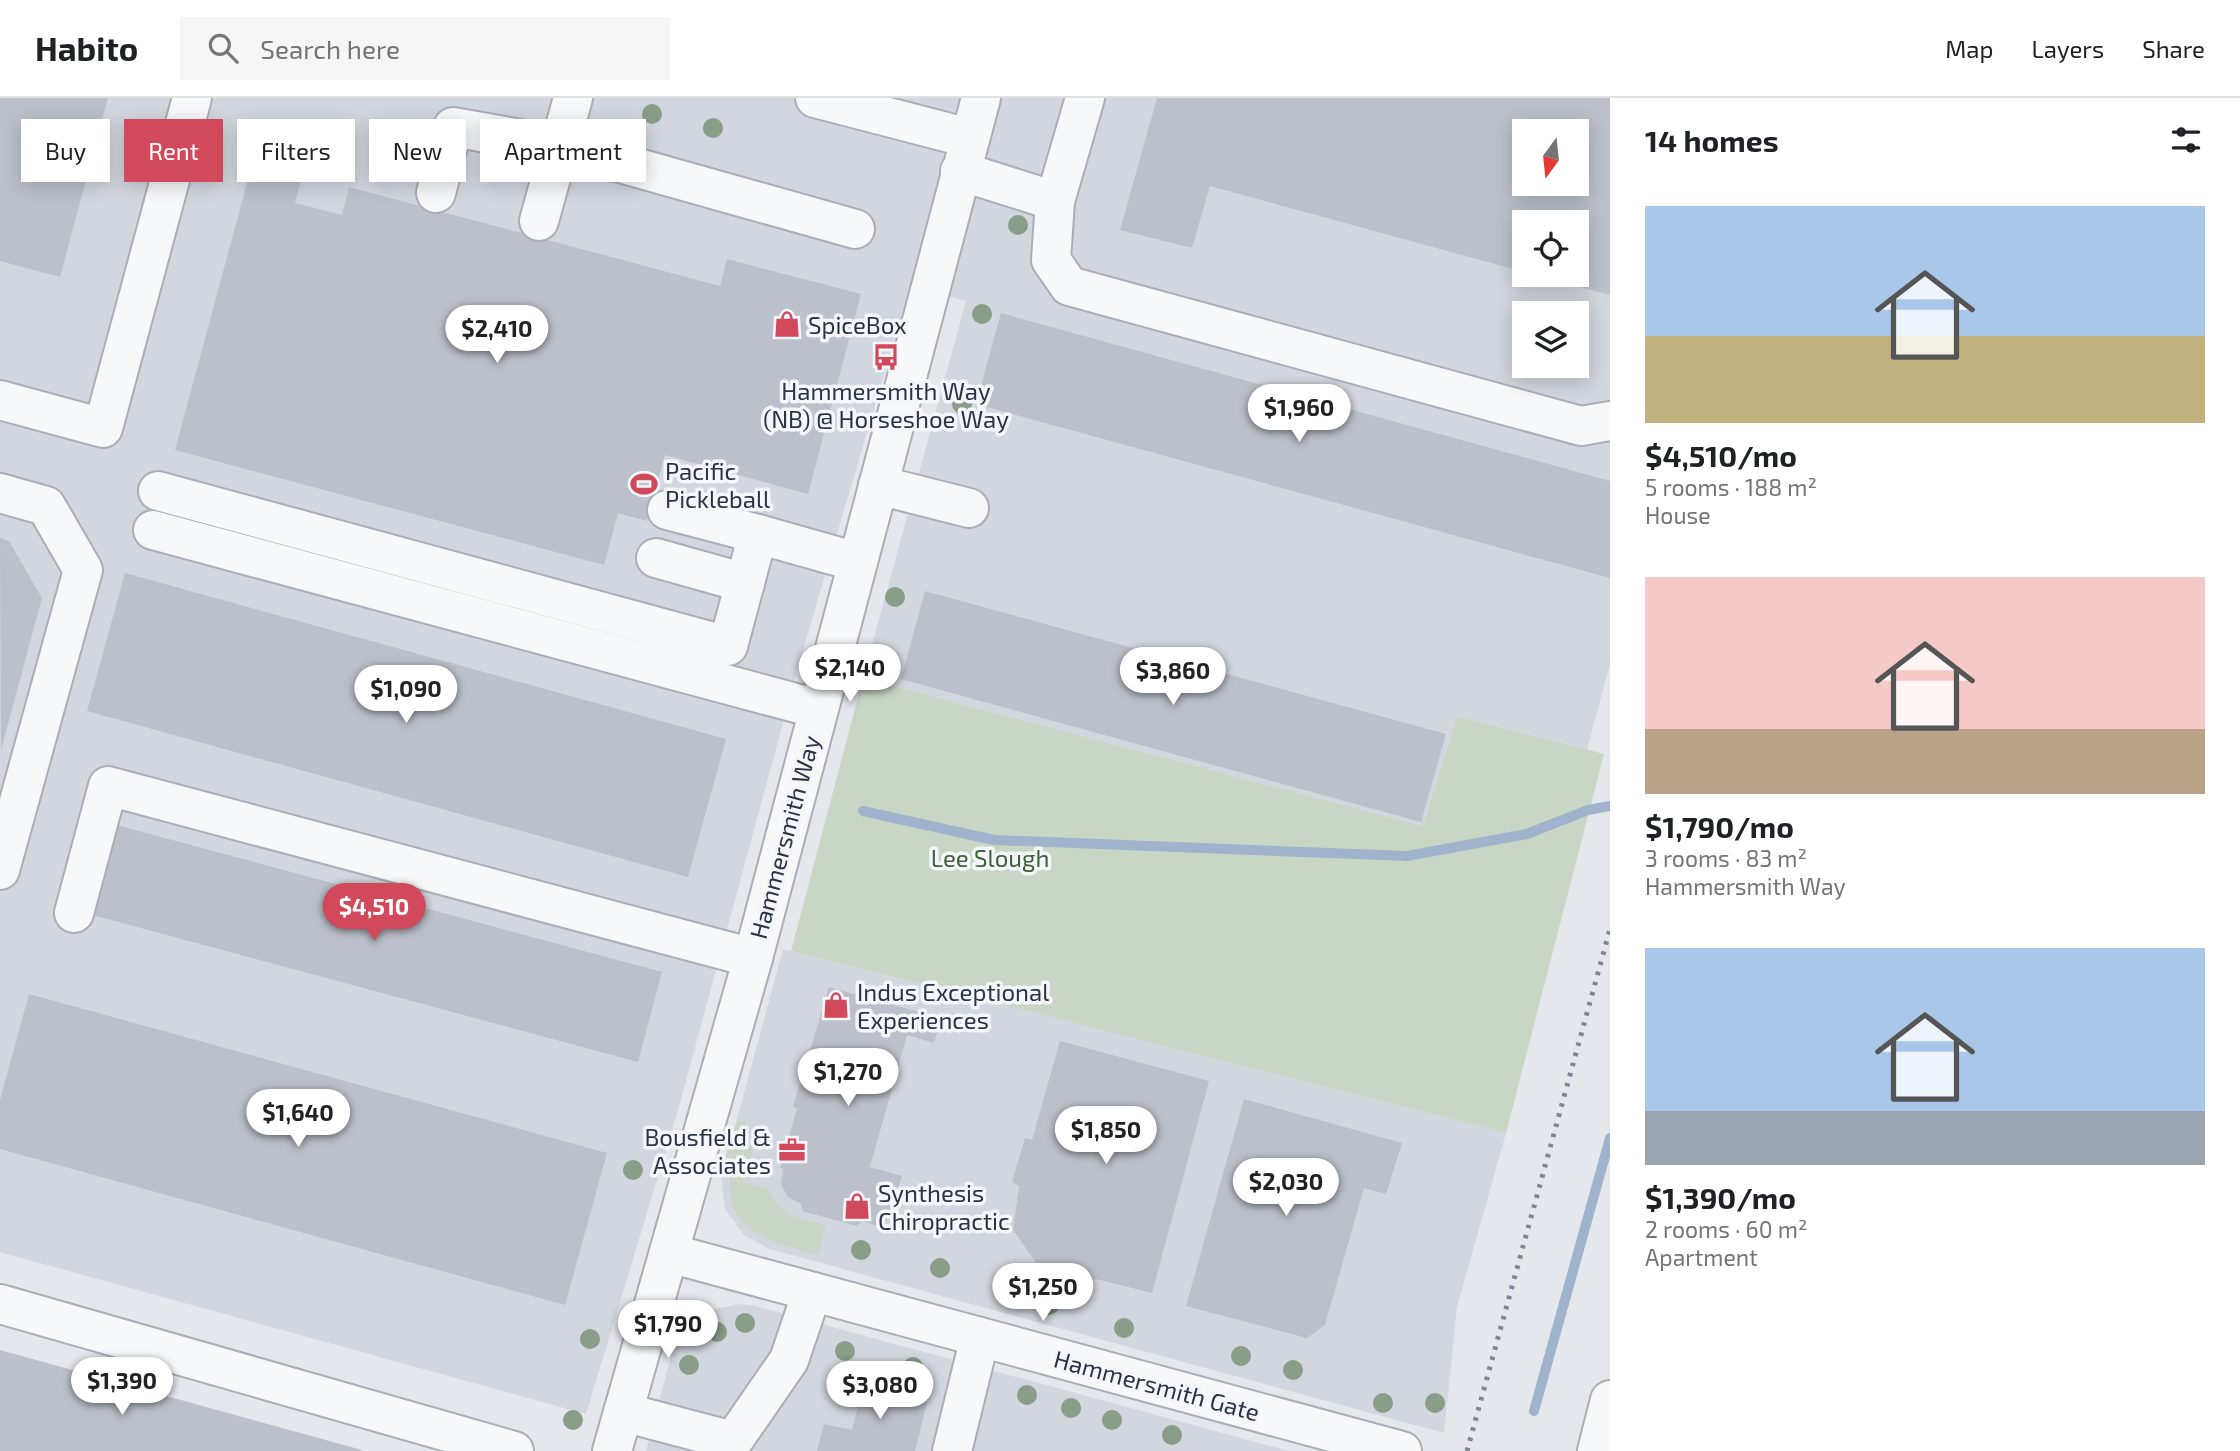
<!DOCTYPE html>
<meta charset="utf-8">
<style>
body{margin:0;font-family:"Exo 2",sans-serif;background:#f6f6f6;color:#202124;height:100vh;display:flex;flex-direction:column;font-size:26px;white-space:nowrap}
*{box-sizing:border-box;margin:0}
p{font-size:23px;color:#757577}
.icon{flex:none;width:38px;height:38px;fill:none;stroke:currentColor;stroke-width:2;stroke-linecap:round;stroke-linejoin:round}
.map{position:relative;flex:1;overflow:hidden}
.sheet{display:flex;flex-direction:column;background:#fff;width:630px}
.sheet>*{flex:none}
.top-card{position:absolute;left:21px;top:21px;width:665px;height:63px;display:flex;gap:14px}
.needle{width:46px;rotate:195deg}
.buttons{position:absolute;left:1512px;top:21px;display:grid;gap:14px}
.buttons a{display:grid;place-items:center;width:77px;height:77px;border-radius:0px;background:#fff;box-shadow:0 4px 18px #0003;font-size:35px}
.price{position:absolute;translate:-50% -60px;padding:0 16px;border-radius:24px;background:#fff;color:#222;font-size:23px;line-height:46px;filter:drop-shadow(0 2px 4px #0008)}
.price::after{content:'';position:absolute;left:50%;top:42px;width:21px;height:16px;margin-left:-10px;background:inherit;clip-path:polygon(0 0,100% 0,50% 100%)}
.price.active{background:#d1495b;color:#fff}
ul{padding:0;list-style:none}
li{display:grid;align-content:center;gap:14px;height:371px;padding:0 35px}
li span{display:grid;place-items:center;height:217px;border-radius:0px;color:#555}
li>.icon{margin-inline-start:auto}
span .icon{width:126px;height:126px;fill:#fffc;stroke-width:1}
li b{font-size:30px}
h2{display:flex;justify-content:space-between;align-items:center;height:84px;padding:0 35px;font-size:30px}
.tag{padding:0 24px;border-radius:0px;background:#fff;box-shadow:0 4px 18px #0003;font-size:24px;line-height:63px}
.tag.active{background:#d1495b;color:#fff}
header{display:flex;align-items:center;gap:42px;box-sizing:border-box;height:98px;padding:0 35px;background:#fff;border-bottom:2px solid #e0e0e0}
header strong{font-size:33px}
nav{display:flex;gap:38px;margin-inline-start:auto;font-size:24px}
.search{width:490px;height:63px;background:#f6f6f6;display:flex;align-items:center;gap:18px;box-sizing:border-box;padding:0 24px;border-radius:0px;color:#757577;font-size:26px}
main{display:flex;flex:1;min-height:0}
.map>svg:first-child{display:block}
.built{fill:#d2d6de;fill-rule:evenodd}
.green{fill:#c9d6c5}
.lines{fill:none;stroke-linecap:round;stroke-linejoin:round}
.stream{stroke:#9fb4cc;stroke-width:10}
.building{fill:#bbc0ca;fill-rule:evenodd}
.minor-casing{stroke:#a9aeb7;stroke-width:42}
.minor{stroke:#f7f8fa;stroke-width:38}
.rail{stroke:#7d8696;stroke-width:5;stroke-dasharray:3.5 7;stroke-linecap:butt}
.tree{fill:#899d89}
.labels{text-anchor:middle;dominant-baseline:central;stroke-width:7;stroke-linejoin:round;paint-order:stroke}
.poi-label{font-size:24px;fill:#2b3445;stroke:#f4f6f9;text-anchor:start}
.street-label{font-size:24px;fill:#2b3445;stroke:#f4f6f9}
.park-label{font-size:24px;fill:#3f6138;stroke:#f4f6f9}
</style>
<header>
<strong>Habito</strong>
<div class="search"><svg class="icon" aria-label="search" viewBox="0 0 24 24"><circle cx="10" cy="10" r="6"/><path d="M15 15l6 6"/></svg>Search here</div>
<nav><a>Map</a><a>Layers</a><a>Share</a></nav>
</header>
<main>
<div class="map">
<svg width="1610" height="1353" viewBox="0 0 1610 1353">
<rect width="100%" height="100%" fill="#e4e7ec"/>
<!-- built -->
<g class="built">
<path d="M0,0h1610v566l-23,86 -130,-34 -34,110 -560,-148 103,-377 -56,-15 -110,374 -123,454 -91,300 -586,-162zM1524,33h53v53h-53zM1524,124h53v53h-53zM1524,215h53v53h-53z"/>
<path d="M783,851l723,184 -49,174 -13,126 -674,-184 -26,-14 -19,-26 -4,-31z"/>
<path d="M741,1206l14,2 534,145h-643l25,-95 13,-23 30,-24z"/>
</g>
<!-- green -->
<g class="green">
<path d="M863,580l560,148 34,-110 147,38 -98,379 -715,-182z"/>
<path d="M747,1022l-5,15 11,12 -10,35 26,7c9,28 31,29 57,36l-8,30c-54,-15 -100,-25 -86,-94l-7,-2 11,-37z"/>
</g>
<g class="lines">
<!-- stream -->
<g class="stream">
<path d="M863,713l131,29 413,16 120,-22 61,-24 22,-4"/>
<path d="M1534,1313l76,-273"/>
</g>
</g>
<!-- building -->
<g class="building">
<path d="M0,0h108l-48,179 -60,-16z"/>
<path d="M1157,0h453v197l-72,-19 39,-1v-53h-53v50l-314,-86 -18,62 -72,-18zM1524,33h53v53h-53z"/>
<path d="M264,22l50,13 -19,70 47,12 7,-28 371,99 7,-27 134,35 -53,200 -143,-39 -18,66 -29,-8 -14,52 -429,-115z"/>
<path d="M1001,215l609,168v97l-634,-174z"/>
<path d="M0,440l9,3 33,57 -41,152z"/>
<path d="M125,475l601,166 -38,138 -601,-166z"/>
<path d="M925,493l521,143 -25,88 -520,-143z"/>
<path d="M109,725l553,149 -24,90 -553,-149z"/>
<path d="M829,889l112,31 -7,25 -27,-8 -37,132 32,9 -18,52 -22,-7 -5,5 -55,-15 -1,-7 -13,-7 -7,-13 2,-15 -3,-1 17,-60 -4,-1z"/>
<path d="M29,896l578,159 -42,152 -565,-156v-49z"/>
<path d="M1060,943l149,40 -57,212 -115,-29 -24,-34 6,-44 -7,-4 13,-44 7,2z"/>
<path d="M1244,1001l158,44 -16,51 -22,-6 -39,137 -18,13 -121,-32z"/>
<path d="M0,1252l362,100 -1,1h-361z"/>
<path d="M865,1280l64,16 -14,57h-98l7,-27 28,6z"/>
</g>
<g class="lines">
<defs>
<g id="minor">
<path d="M815,0l154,40"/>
<path d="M960,73l95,30 -4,59 18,26 512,140 29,-5"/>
<path d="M436,95l17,-66 107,19 295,83"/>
<path d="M1055,103l30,-103"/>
<path d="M539,123l34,-123"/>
<path d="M0,302l103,28 89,-330"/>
<path d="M878,387l91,23"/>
<path d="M158,393l570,155 30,-112 99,28"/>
<path d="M0,395l46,13 37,64 -83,300"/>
<path d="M667,412l91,24"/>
<path d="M153,432l665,179"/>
<path d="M656,460l89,25"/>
<path d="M74,815l34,-127 645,172"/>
<path d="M669,1155l733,198"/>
<path d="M0,1206l514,147"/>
<path d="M623,1314l110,29 56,-81 23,-68"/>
<path d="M612,1353l141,-493 228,-860"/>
<path d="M952,1353l28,-114"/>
<path d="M1597,1353l13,-51"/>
</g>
</defs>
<!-- minor casing -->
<use href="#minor" class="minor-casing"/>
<!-- minor -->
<use href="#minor" class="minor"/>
<!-- rail -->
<path class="rail" d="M1467,1353l143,-522"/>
</g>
<!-- trees -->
<g class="tree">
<circle cx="652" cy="16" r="10"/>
<circle cx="713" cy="30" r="10"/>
<circle cx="1018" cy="127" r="10"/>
<circle cx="982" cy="216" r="10"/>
<circle cx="962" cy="306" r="10"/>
<circle cx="895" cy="499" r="10"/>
<circle cx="633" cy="1072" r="10"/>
<circle cx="861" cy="1152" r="10"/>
<circle cx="940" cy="1170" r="10"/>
<circle cx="1049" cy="1207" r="10"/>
<circle cx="745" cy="1225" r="10"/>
<circle cx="1124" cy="1230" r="10"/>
<circle cx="717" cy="1234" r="10"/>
<circle cx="590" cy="1241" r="10"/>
<circle cx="845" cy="1253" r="10"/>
<circle cx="1241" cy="1258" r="10"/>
<circle cx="689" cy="1267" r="10"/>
<circle cx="913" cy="1269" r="10"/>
<circle cx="1293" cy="1272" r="10"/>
<circle cx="1027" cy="1297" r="10"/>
<circle cx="1383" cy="1305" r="10"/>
<circle cx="1435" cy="1305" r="10"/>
<circle cx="1071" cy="1310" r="10"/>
<circle cx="573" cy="1322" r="10"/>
<circle cx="1112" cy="1322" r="10"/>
<circle cx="1172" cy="1337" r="10"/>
</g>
<!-- icons -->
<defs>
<symbol id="shop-bare" viewBox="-9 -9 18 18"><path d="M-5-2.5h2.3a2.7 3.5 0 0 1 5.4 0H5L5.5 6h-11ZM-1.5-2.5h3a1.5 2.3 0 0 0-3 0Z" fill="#d1495b" stroke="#f4f6f9" stroke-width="2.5" paint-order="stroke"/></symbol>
<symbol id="bus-bare" viewBox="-9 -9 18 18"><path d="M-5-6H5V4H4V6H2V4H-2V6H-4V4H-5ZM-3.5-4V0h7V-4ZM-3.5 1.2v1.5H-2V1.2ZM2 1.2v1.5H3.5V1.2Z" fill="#d1495b" stroke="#f4f6f9" stroke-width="2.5" paint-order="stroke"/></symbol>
<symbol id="stadium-bare" viewBox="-9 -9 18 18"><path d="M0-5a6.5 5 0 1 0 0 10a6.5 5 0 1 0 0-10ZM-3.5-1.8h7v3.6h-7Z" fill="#d1495b" stroke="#f4f6f9" stroke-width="2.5" paint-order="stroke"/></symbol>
<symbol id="office-bare" viewBox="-9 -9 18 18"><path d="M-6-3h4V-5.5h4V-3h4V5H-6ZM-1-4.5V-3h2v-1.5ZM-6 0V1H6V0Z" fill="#d1495b" stroke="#f4f6f9" stroke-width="2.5" paint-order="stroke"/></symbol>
</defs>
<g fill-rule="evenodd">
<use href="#shop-bare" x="768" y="207" width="38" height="38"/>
<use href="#bus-bare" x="867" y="240" width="38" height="38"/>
<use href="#stadium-bare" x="625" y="367" width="38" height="38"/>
<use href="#shop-bare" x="817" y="888" width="38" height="38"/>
<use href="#office-bare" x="773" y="1033" width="38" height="38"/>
<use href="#shop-bare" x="838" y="1089" width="38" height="38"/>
</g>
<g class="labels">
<!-- poi labels -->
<g class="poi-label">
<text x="808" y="226">SpiceBox</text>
<text x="886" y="292" text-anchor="middle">Hammersmith Way<tspan x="886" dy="28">(NB) @ Horseshoe Way</tspan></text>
<text x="665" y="372">Pacific<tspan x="665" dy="28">Pickleball</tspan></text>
<text x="857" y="893">Indus Exceptional<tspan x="857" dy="28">Experiences</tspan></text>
<text x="771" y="1038" text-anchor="end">Bousfield &amp;<tspan x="771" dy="28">Associates</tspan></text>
<text x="878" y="1094">Synthesis<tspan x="878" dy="28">Chiropractic</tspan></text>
</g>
<!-- street labels -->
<g class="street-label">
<text transform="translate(784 739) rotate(-75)">Hammersmith Way</text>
<text transform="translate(1157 1287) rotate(15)">Hammersmith Gate</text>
</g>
<!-- park labels -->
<g class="park-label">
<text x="990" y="759">Lee Slough</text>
</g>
</g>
</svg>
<div class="buttons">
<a><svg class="needle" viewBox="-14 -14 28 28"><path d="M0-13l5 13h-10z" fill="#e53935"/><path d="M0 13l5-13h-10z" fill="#757577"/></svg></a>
<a><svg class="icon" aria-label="locate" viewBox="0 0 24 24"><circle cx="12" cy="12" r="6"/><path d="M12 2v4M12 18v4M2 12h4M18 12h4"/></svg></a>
<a><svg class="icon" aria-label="layers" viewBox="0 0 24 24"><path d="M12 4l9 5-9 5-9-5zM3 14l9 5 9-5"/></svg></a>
</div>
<b class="price" style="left:497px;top:267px">$2,410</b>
<b class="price" style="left:1299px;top:346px">$1,960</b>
<b class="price" style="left:850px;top:606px">$2,140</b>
<b class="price" style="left:1173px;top:609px">$3,860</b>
<b class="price" style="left:406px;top:627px">$1,090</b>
<b class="price active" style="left:374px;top:845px">$4,510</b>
<b class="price" style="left:848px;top:1010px">$1,270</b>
<b class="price" style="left:298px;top:1051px">$1,640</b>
<b class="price" style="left:1106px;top:1068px">$1,850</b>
<b class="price" style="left:1286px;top:1120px">$2,030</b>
<b class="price" style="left:1043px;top:1225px">$1,250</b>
<b class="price" style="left:668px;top:1262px">$1,790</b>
<b class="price" style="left:122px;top:1319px">$1,390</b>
<b class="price" style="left:880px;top:1323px">$3,080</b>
<div class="top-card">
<a class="tag">Buy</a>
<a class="tag active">Rent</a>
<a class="tag">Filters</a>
<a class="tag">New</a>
<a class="tag">Apartment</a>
</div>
</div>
<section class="sheet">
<h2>14 homes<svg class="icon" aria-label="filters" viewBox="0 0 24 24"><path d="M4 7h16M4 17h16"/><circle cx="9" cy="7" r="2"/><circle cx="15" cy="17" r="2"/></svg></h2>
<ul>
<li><span style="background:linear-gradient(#a9c7e8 60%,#c2b280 0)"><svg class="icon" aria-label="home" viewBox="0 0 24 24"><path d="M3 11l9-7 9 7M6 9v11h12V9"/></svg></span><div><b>$4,510/mo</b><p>5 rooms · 188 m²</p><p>House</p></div></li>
<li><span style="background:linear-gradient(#f6c9c9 70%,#b9a48a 0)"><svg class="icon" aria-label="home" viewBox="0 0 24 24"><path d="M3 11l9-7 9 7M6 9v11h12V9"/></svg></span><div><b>$1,790/mo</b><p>3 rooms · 83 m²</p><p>Hammersmith Way</p></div></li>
<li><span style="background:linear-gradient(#a9c7e8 75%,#9aa5b1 0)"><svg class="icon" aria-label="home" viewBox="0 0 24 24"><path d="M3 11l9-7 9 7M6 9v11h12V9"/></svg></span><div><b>$1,390/mo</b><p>2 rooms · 60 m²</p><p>Apartment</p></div></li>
</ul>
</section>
</main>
